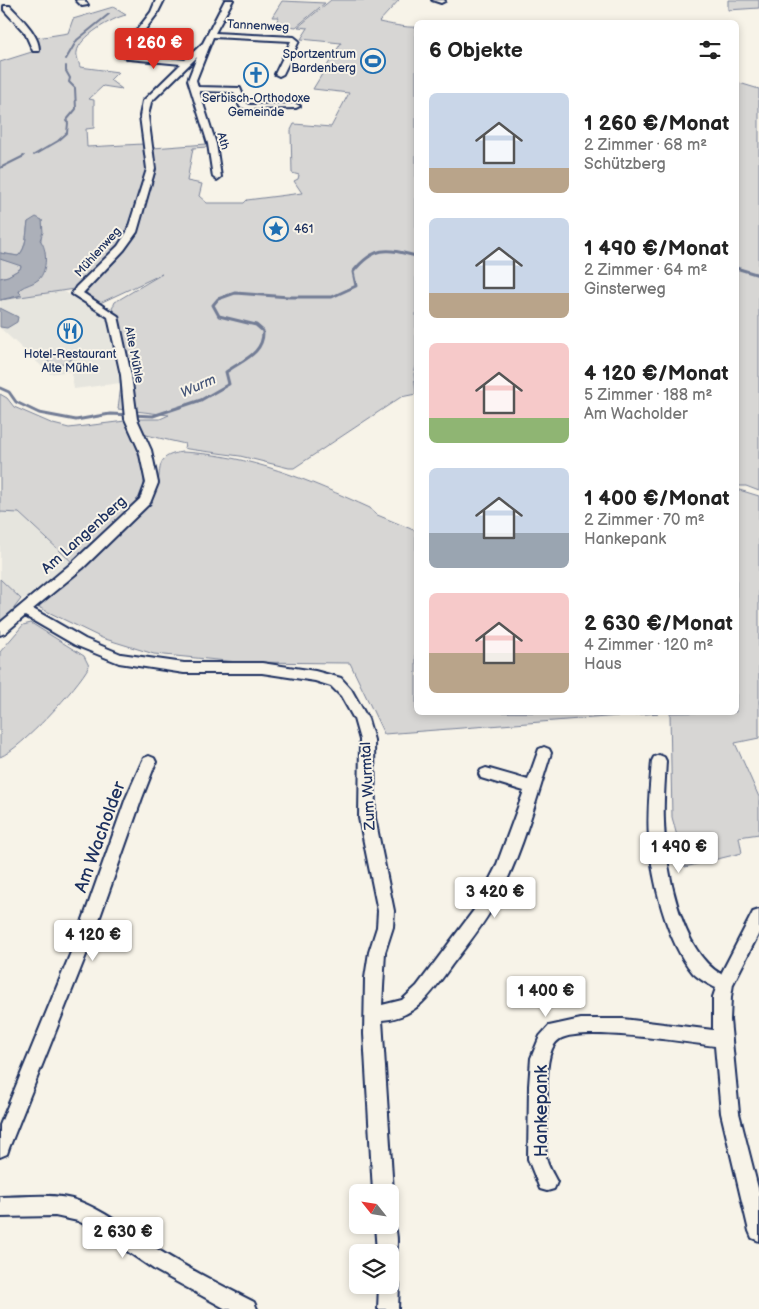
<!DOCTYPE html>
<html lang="de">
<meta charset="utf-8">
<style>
body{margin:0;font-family:"Balsamiq Sans",sans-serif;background:#f2f2f2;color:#222;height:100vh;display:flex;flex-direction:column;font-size:19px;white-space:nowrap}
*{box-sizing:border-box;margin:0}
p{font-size:16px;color:#767676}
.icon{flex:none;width:28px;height:28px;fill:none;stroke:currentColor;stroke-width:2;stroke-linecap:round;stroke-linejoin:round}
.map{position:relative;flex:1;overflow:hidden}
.panel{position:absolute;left:414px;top:20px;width:325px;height:695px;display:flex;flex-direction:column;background:#fff;border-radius:8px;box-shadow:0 2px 8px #0003}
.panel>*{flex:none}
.needle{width:32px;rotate:300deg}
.buttons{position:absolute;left:349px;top:1184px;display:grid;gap:10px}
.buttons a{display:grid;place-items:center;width:50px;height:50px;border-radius:8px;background:#fff;box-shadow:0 2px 8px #0003;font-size:25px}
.price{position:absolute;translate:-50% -42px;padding:0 11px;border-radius:5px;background:#fff;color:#222;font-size:16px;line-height:32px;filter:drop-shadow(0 1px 2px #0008)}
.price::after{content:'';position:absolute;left:50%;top:30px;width:15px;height:11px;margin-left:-8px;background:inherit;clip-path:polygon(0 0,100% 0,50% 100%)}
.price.selected{background:#d93025;color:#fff}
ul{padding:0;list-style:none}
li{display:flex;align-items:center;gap:15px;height:125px;padding:0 15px}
li span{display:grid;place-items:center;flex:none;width:140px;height:100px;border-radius:8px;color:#555}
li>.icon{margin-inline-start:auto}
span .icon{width:60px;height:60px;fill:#fffc;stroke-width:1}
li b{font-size:21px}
h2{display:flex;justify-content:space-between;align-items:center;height:60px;padding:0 15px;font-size:21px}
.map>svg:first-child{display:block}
.built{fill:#e6e5de}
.green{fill:#d7d6d4;stroke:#798299}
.water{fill:#acb0b9;stroke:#727c95}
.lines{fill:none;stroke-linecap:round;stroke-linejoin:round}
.stream-far1{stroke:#727c95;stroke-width:2}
.stream{stroke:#727c95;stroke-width:3}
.minor-casing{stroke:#1b2f5e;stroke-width:4}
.minor{fill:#f7f3e8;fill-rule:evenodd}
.labels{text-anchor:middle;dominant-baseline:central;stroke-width:4;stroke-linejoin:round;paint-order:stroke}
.far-street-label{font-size:12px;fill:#1b2f5e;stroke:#f7f3e8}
.far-poi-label{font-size:12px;fill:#1b2f5e;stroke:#f7f3e8}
.far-water-label{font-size:14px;font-style:italic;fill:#465679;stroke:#f7f3e8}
.street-label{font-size:15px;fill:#1b2f5e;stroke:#f7f3e8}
.near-street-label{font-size:18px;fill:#1b2f5e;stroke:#f7f3e8}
</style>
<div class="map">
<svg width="759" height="1309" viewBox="0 0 759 1309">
<rect width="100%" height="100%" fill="#f7f3e8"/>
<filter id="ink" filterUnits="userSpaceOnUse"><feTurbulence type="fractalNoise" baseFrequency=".02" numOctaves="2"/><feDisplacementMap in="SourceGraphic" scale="10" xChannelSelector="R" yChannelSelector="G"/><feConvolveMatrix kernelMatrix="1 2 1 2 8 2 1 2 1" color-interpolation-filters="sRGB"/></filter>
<g filter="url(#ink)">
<!-- built -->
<g class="built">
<path d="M61,290l45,25 14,68 -46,6 -3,-18 -21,3 -50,-46v-28z"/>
<path d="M0,512l19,1 54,51 -44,33 -8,2 -21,-20z"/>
</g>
<!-- green -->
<g class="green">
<path d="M331,0h68l-20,22c10,2 28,6 37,5v339l-2,8 2,20 -15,3 -107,71h-5l-49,-12 -52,-7 -4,-1 1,-4 -43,-10 -9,-15h27l9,-4 -51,-6c3,-30 15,-75 -6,-100l3,-7 47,-28 -62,29 -12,-6 -2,-7 33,-35 20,-28 16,-53 -2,-26 54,-4v3l-14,1 -6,33 15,3 -3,12 8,7h37l3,-3 55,-7 -8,-12 4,-2 1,-4 -7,-2 -1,-43 3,-6 37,3 18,-34 -36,-4 28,-46 -40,-4 7,-11 -10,-1z"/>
<path d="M728,0h31v8l-31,2z"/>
<path d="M282,1l43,2 -29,24 -21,-3 4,-7h-7z"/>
<path d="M113,7l13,8c-14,3 -47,22 -49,37 -1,4 2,10 3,15l38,5 -8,8 12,9 -19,-3 -14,13 5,1v28l-8,1 1,18 56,-3 5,26 -20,63 -19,23 -35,33 -74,11 19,-4 -1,-4 5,-6 16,-7 3,-59 -14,2c-2,11 -1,26 -10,34l-18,-3v-191l38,-12 -1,-12 31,-5 5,-14z"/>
<path d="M736,82l23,7v402l-13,-5h-10z"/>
<path d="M0,259l19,5 2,2 -1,3 -12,7 -8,2z"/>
<path d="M64,349l8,10 -18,8 -8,-8z"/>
<path d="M0,394l7,4 7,9 39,17 16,4 56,-7c12,26 25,50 16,78l-67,65 -55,-51 -19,-1z"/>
<path d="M182,452c69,3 126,28 188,56l5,6 41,17v181l242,1 -274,21 -34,-71 -112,-1 -84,-8 -52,-16 -62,-30 -1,-4 112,-103c2,-5 6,-12 7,-18 3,-20 0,-27 24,-31z"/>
<path d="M736,489l23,7v242l-24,5 24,54v37l-20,3 3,16 -57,14 -13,-50 -2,-104 66,-1z"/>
<path d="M0,579l21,20 -13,17 -8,7z"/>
<path d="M31,623l53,33 5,10c-10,20 -68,83 -89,91v-105l23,-27z"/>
</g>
<!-- water -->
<g class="water">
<path d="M36,217l6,3 1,12 -3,8c8,9 7,31 -1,39 -5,5 -14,6 -19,10l-1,3 3,3 -22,5v-22l8,-2 12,-7 1,-3 -21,-7v-6l18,3c9,-7 8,-23 10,-34z"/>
<path d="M0,308l18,9 -1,5 -10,6 -7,-1z"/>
</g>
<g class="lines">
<!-- stream-far1 -->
<g class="stream-far1">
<path d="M66,59l11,-19 32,-26"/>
<path d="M34,155l24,-14 9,-8 1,-10 -2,-2 10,-12 -1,-21 -6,-6 1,-4 -4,-7v-5"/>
<path d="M0,168l24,-12"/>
</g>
<!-- stream -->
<g class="stream">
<path d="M736,268l23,7"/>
<path d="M0,388l9,4 7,10 23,11 37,7 34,-6 43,2 48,-16 28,-16 -3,-12c16,-12 38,-18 37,-41l-7,-6 -37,-9 -6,-11 5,-6 17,-6 54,4h43l24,-11 -3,-14c21,-26 33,-24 63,-16"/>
</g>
<defs>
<g id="minor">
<path d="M76,0h8l4,5 -6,1z"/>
<path d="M156,0h8l-7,14 -30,39 58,7 18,-17 22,-43h8l-18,33 79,4 5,4 -16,33 -4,2 -4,-2 16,-33 -78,-4 -17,43 2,7 42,1 6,15 4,2 46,-1 4,2 -4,2 -47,1 -9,-2 -6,-15 -35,-1 17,53 5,33 -4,3 -4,-3 -5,-33 -20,-64 9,-23 -46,45 -3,14 7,53 -18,63 -13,18 -41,43 35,23 13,59 6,44 14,31 7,33 -8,20 -67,65 -50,41 52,30 36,15 63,9h78l53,8 26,7 10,11 17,30 6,21 1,78 19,93 -1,16 -8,25 -3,53 20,-5 15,-14 57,-76 22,-43 28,-76 -43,-13 -2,-4 2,-4 5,-2 42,12 11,-31 5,-2 5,2 2,4c-16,50 -29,101 -54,147 -13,24 -30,45 -46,66 -18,25 -34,52 -69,54l11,172 -3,6v-6h-17l-9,-158 1,-56 4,-26 8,-25 1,-16 -19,-93 1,-78 -6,-21 -13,-23 -10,-10 -16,-5 -53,-8h-78l-65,-10 -44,-18 -50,-29 -20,17 -5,2v-12l73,-61 67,-63 6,-16 -7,-33 -14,-31 -4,-44 -13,-58 -36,-23 4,-7 42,-41 9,-14 20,-63 -7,-53 3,-15 38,-37 -52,-5 -11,-5 33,-42z"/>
<path d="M432,0h12l1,1 -4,2z"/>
<path d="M4,6h6c10,11 30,29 29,45h-6l-8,-18 -21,-23z"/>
<path d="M659,755l5,2 2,4c-1,20 -3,41 -2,61 1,44 16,129 57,152l32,-62 6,-2v23l-26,51 -2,13 -1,23 9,93 20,79v49l-7,-3 -3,-7 -28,-118 -6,-67c-30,-4 -133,-20 -155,-7 -15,9 -13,43 -13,58 0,19 -3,41 -1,60 1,8 7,17 11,25l-3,7 -7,2 -7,-2 -12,-30 1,-73 2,-28 9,-22 9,-10 32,-7h42l90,11v-33l3,-9c-8,-4 -17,-9 -23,-15 -27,-33 -41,-93 -44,-135 -2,-25 1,-51 3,-77l2,-4z"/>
<path d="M149,756l5,2 2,4 -14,36 -52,147 -81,203 -2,6 -7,3v-32l74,-180 52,-147 16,-36 2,-4z"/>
<path d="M0,1197c23,0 49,-4 72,2 32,10 57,32 85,50 31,20 64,36 97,53l3,7h-31l-71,-39 -59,-40 -18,-9 -23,-5 -55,1z"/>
<path d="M390,1217c8,9 9,31 4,42l-4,2v-9h-13l-2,-27h15z"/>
<path d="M390,1275l6,3 3,7 -1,24h-20l1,-24h11z"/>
</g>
</defs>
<!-- minor casing -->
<use href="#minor" class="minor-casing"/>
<!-- minor -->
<use href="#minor" class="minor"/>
</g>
</g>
<!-- icons -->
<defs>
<symbol id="stadium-ring" viewBox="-11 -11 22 22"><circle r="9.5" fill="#f7f3e8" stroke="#1f6fb2" stroke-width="1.5"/><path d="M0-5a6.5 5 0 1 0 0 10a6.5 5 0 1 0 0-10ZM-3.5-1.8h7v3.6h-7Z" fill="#1f6fb2"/></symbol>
<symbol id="church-ring" viewBox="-11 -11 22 22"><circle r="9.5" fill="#f7f3e8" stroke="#1f6fb2" stroke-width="1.5"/><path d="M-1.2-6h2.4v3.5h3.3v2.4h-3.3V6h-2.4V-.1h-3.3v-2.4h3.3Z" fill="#1f6fb2"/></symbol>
<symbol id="sight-ring" viewBox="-11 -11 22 22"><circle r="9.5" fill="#f7f3e8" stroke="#1f6fb2" stroke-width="1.5"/><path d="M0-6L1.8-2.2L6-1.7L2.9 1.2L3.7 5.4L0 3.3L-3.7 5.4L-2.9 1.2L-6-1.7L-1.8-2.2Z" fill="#1f6fb2"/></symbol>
<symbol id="restaurant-ring" viewBox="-11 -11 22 22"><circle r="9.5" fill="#f7f3e8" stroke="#1f6fb2" stroke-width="1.5"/><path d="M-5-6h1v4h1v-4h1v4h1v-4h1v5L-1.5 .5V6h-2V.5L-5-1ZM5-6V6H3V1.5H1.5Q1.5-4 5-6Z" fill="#1f6fb2"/></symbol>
</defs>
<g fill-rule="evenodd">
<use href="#stadium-ring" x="359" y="47" width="28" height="28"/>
<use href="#church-ring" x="242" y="61" width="28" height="28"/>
<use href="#sight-ring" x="262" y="215" width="28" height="28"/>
<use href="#restaurant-ring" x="56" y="317" width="28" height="28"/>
</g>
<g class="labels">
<!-- far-street labels -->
<g class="far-street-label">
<text transform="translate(258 26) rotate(3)">Tannenweg</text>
<text transform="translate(223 141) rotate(75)">Ath</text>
<text transform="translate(98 252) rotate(-48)">Mühlenweg</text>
<text transform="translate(134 355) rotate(79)">Alte Mühle</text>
</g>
<!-- far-poi labels -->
<g class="far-poi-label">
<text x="356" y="54" text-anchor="end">Sportzentrum<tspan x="356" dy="14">Bardenberg</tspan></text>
<text x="256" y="98">Serbisch-Orthodoxe<tspan x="256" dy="14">Gemeinde</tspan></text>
<text x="294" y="229" text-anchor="start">461</text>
<text x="70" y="354">Hotel-Restaurant<tspan x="70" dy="14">Alte Mühle</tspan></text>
</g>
<!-- far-water labels -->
<g class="far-water-label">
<text transform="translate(198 386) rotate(-24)">Wurm</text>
</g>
<!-- street labels -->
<g class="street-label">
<text transform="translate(84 535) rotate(-42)">Am Langenberg</text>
<text transform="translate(368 786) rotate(-93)">Zum Wurmtal</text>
</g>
<!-- near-street labels -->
<g class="near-street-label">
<text transform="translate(100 837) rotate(-70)">Am Wacholder</text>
<text transform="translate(541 1111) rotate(-90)">Hankepank</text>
</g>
</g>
</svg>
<div class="buttons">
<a><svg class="needle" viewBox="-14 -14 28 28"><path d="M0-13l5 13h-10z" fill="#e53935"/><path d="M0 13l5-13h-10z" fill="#767676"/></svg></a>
<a><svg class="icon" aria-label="layers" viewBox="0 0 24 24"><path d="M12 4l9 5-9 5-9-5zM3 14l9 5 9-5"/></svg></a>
</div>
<b class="price selected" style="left:154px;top:70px">1 260 €</b>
<b class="price" style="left:679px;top:874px">1 490 €</b>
<b class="price" style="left:495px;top:919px">3 420 €</b>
<b class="price" style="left:93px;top:962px">4 120 €</b>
<b class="price" style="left:546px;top:1018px">1 400 €</b>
<b class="price" style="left:123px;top:1259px">2 630 €</b>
<section class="panel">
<h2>6 Objekte<svg class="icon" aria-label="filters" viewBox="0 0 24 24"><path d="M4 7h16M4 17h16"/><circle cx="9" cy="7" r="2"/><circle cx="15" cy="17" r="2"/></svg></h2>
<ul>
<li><span style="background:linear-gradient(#c9d6e8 75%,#b9a48a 0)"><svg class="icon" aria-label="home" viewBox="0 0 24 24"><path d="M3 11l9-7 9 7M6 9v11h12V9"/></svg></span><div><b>1 260 €/Monat</b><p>2 Zimmer · 68 m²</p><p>Schützberg</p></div></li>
<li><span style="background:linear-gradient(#c9d6e8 75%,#b9a48a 0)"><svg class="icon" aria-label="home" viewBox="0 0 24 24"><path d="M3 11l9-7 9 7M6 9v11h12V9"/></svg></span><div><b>1 490 €/Monat</b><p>2 Zimmer · 64 m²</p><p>Ginsterweg</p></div></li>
<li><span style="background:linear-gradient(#f6c9c9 75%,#8fb573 0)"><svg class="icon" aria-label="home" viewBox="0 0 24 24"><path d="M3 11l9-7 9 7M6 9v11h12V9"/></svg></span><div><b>4 120 €/Monat</b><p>5 Zimmer · 188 m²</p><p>Am Wacholder</p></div></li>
<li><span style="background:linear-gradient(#c9d6e8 65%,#9aa5b1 0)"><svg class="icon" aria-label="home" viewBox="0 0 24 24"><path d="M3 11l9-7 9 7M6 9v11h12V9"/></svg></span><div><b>1 400 €/Monat</b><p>2 Zimmer · 70 m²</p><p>Hankepank</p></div></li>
<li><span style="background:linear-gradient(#f6c9c9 60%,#b9a48a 0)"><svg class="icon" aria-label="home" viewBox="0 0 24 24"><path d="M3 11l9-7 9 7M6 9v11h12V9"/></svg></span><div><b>2 630 €/Monat</b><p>4 Zimmer · 120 m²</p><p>Haus</p></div></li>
</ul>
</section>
</div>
